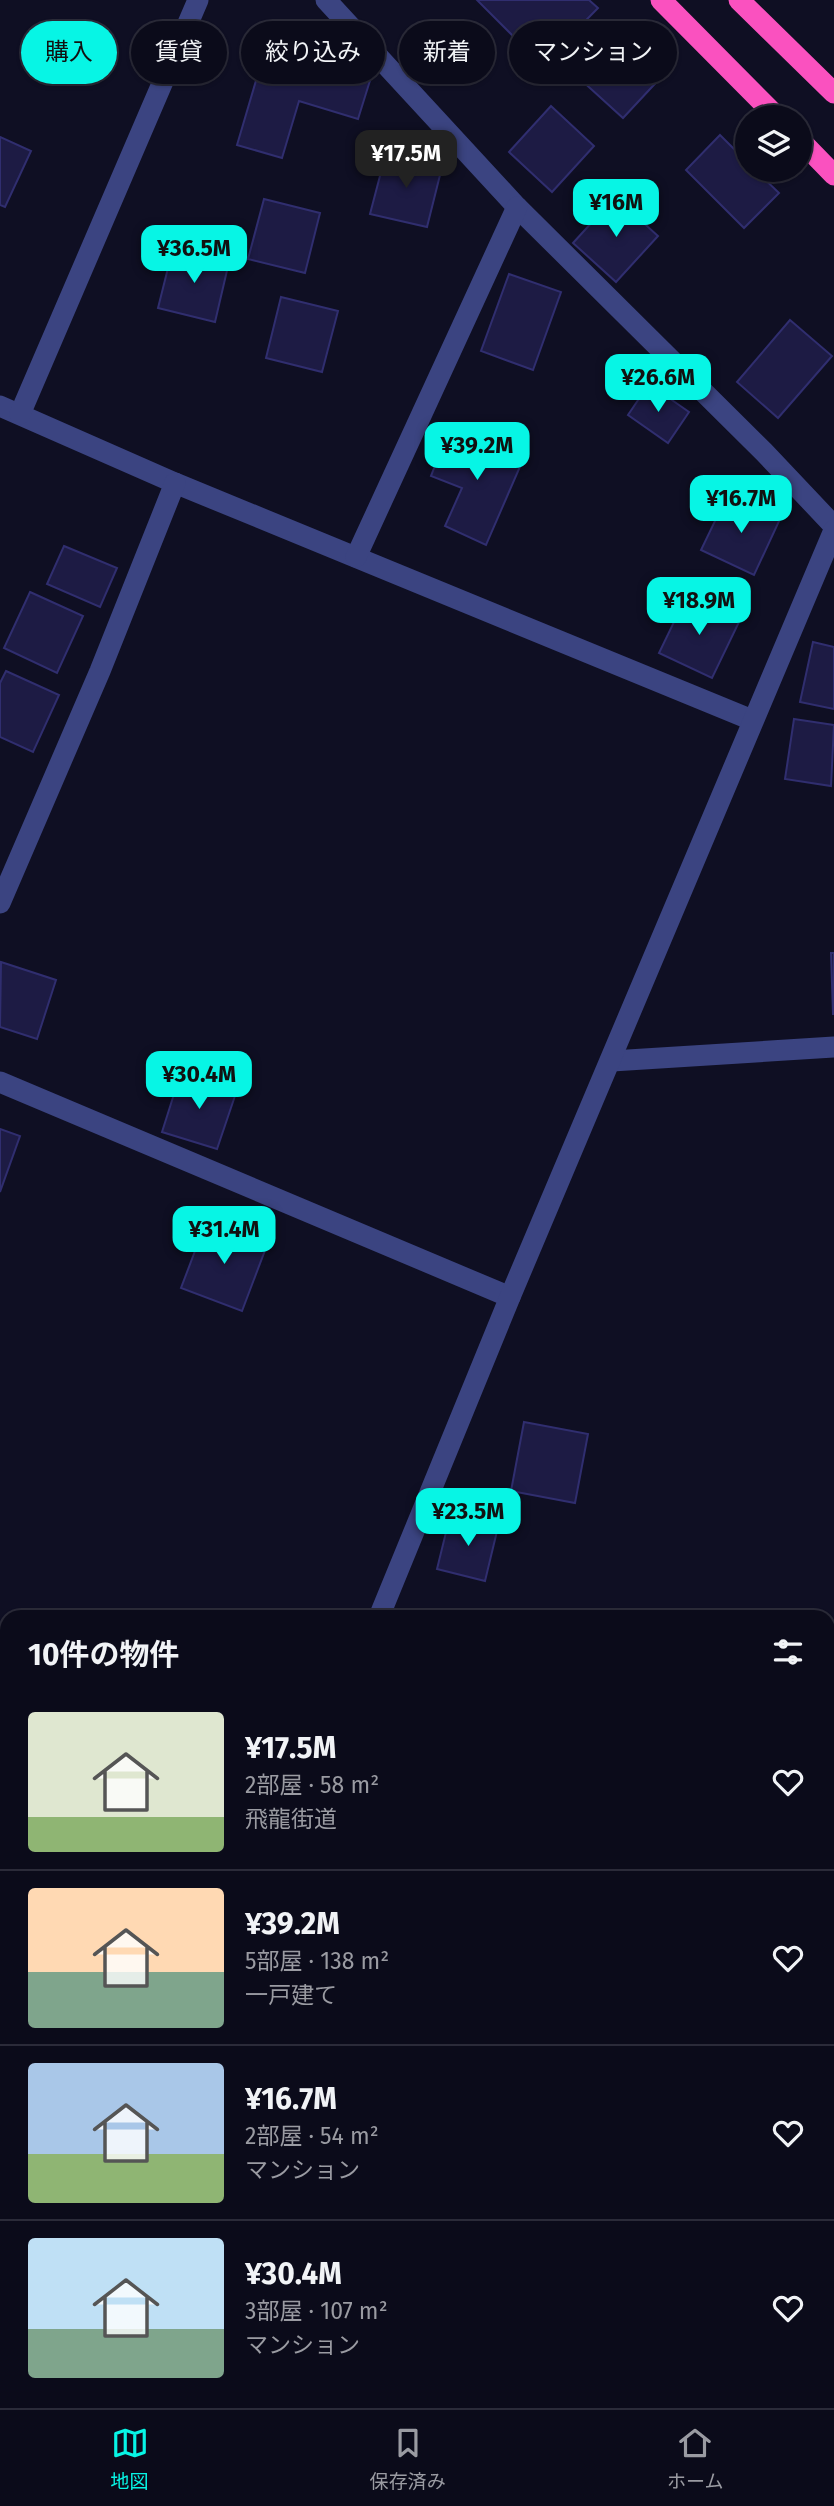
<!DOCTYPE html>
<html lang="ja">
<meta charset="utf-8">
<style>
body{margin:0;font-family:"Fira Sans","Noto Sans JP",sans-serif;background:#191927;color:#f1f3f6;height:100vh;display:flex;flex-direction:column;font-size:26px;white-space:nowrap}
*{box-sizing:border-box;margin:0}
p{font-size:23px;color:#9a9ba2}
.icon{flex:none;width:38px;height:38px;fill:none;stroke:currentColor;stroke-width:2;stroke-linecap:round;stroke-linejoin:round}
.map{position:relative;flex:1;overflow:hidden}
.drawer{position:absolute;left:0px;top:1610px;width:835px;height:798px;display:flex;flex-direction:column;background:#0b0b1a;border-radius:21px 21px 0 0;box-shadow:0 2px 5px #0004,0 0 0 2px #2b2b39}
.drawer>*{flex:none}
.banner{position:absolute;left:21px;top:21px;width:793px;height:63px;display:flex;gap:14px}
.buttons{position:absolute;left:735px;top:105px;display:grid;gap:14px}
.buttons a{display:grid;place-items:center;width:77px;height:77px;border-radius:50%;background:#0b0b1a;box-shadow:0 2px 5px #0004,0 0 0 2px #2b2b39;font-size:35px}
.price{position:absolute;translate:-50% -60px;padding:0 16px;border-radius:14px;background:#07f5e5;color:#111;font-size:23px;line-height:46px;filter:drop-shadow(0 2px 4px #0008)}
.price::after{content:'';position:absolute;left:50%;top:42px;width:21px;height:16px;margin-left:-10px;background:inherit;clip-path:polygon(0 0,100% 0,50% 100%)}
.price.on{background:#222;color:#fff}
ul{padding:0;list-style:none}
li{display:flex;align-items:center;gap:21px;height:175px;padding:0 28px}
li+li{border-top:2px solid #2b2b39}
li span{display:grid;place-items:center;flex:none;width:196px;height:140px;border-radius:7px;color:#555}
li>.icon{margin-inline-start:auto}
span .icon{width:84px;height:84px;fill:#fffc;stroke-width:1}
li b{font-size:30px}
h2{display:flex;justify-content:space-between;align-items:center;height:84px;padding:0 28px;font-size:30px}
.tag{padding:0 24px;border-radius:32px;background:#0b0b1a;box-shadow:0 2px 5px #0004,0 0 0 2px #2b2b39;font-size:24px;line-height:63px}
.tag.on{background:#07f5e5;color:#111}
.tabs{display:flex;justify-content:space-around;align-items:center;height:98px;border-top:2px solid #2b2b39;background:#0b0b1a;font-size:19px;color:#9a9ba2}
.tabs a{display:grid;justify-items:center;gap:4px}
.tabs .on{color:#07f5e5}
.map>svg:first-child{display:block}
.water{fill:#0d2a44}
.building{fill:#1d1b44;stroke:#302e6f;stroke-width:2}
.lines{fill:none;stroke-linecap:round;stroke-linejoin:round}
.minor{stroke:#3b4481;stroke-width:21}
.highway{stroke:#fa51bf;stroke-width:21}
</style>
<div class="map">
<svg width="834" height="2408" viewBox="0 0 834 2408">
<rect width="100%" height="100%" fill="#0f0f23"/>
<!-- water -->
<g class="water">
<path d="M0,2301l7,4v47l-7,-5z"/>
<path d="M83,2401h82l11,7h-80z"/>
</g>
<!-- building -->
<g class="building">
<path d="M477,0h112l9,8 -56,57z"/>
<path d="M622,33l43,40 -42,45 -43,-39z"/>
<path d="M268,40l105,31 -15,48 -59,-18 -17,57 -45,-13z"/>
<path d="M551,106l43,40 -42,46 -43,-40z"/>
<path d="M720,135l27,27v8h8l24,23 -35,35 -58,-58z"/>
<path d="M0,137l31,14 -26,56 -5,-2z"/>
<path d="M386,153l56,14 -15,60 -57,-13z"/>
<path d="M615,197l43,39 -42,46 -43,-39z"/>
<path d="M264,199l56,14 -15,60 -57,-14z"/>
<path d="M173,248l56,14 -14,60 -57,-14z"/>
<path d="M509,274l52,18 -28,78 -52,-19z"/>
<path d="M281,297l57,14 -16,61 -56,-14z"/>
<path d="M790,320l42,36 -54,62 -41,-36z"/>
<path d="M649,384l40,28 -21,31 -40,-28z"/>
<path d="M449,430l76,25 -39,90 -41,-19 17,-38 -31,-12z"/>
<path d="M728,494l52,25 -26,56 -53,-25z"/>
<path d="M64,546l53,22 -17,39 -53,-23z"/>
<path d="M30,592l53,24 -26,57 -53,-25z"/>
<path d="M686,597l53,25 -27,56 -53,-25z"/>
<path d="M813,642l21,5v62l-34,-7z"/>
<path d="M6,671l53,24 -26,57 -33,-15v-54z"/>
<path d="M794,719l40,6 -3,61 -46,-7z"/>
<path d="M831,953h3v61h-1z"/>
<path d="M1,962l55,18 -19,59 -37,-12z"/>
<path d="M181,1072l56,18 -20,59 -55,-17z"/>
<path d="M0,1129l20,7 -20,56z"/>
<path d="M206,1222l61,23 -25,66 -61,-23z"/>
<path d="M524,1422l64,12 -13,69 -64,-12z"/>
<path d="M450,1516l48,11 -13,54 -48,-12z"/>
<rect x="828" y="1804" width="6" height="71"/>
<path d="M828,1920h3l-3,71z"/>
<path d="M828,2131l6,1 -1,58 -5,-1z"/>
<path d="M828,2392l6,3v13h-32l3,-7h23z"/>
</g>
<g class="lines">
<!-- minor -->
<g class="minor">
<path d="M326,0l191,207 247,245 70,74"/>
<path d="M0,406l175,77 577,237"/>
<path d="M20,414l178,-414"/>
<path d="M356,557l161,-350"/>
<path d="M0,903l100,-232 75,-188"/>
<path d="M612,1061l222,-14"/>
<path d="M0,1082l510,215"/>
<path d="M379,1617l131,-320 324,-767"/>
<path d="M0,1635l7,6"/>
<path d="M828,2017h6"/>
<path d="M0,2052l7,6"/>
<path d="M0,2212l7,5"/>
<path d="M333,2401l13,7"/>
<path d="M676,2401l7,7"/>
<path d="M49,2408l3,-7"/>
</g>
<!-- highway -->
<g class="highway">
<path d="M661,0l116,117"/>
<path d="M739,0l95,93"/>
<path d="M800,140l34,35"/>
</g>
</g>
</svg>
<div class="buttons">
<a><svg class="icon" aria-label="layers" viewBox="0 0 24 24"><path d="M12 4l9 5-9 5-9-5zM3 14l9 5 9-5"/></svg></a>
</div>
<b class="price on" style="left:406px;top:190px">¥17.5M</b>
<b class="price" style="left:616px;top:239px">¥16M</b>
<b class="price" style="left:194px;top:285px">¥36.5M</b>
<b class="price" style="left:658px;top:414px">¥26.6M</b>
<b class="price" style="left:477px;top:482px">¥39.2M</b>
<b class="price" style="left:741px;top:535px">¥16.7M</b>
<b class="price" style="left:699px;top:637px">¥18.9M</b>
<b class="price" style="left:199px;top:1111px">¥30.4M</b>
<b class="price" style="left:224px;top:1266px">¥31.4M</b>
<b class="price" style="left:468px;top:1548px">¥23.5M</b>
<div class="banner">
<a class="tag on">購入</a>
<a class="tag">賃貸</a>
<a class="tag">絞り込み</a>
<a class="tag">新着</a>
<a class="tag">マンション</a>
</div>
<section class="drawer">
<h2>10件の物件<svg class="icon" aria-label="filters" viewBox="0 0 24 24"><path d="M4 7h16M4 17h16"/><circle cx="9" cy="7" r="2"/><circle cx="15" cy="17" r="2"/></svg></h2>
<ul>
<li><span style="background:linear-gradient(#dfe7d0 75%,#8fb573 0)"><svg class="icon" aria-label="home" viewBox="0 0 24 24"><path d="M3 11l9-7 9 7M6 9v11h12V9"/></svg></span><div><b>¥17.5M</b><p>2部屋 · 58 m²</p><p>飛龍街道</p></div><svg class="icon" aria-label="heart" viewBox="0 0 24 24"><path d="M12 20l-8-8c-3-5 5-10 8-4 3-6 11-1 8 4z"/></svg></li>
<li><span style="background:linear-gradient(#ffd9b3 60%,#7fa58c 0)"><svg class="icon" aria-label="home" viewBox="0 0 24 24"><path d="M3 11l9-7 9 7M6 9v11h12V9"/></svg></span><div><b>¥39.2M</b><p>5部屋 · 138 m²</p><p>一戸建て</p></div><svg class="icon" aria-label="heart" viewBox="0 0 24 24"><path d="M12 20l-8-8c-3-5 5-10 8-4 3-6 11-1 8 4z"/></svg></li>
<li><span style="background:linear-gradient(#a9c7e8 65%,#8fb573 0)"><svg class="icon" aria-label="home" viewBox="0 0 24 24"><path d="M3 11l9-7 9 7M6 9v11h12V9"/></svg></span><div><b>¥16.7M</b><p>2部屋 · 54 m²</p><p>マンション</p></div><svg class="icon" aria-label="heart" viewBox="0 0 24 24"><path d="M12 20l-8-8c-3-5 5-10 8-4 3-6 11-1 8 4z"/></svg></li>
<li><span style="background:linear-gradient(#bfe0f5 65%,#7fa58c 0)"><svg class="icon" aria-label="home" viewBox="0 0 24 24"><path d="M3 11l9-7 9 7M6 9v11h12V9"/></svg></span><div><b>¥30.4M</b><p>3部屋 · 107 m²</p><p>マンション</p></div><svg class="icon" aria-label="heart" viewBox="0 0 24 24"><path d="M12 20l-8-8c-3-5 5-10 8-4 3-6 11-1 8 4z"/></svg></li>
</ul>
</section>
</div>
<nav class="tabs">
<a class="on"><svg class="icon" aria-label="map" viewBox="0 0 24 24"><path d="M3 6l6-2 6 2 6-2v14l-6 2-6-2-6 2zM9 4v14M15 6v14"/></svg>地図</a>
<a><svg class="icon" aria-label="saved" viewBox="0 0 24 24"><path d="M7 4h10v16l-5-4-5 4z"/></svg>保存済み</a>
<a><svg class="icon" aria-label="home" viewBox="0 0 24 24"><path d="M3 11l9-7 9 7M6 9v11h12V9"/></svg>ホーム</a>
</nav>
